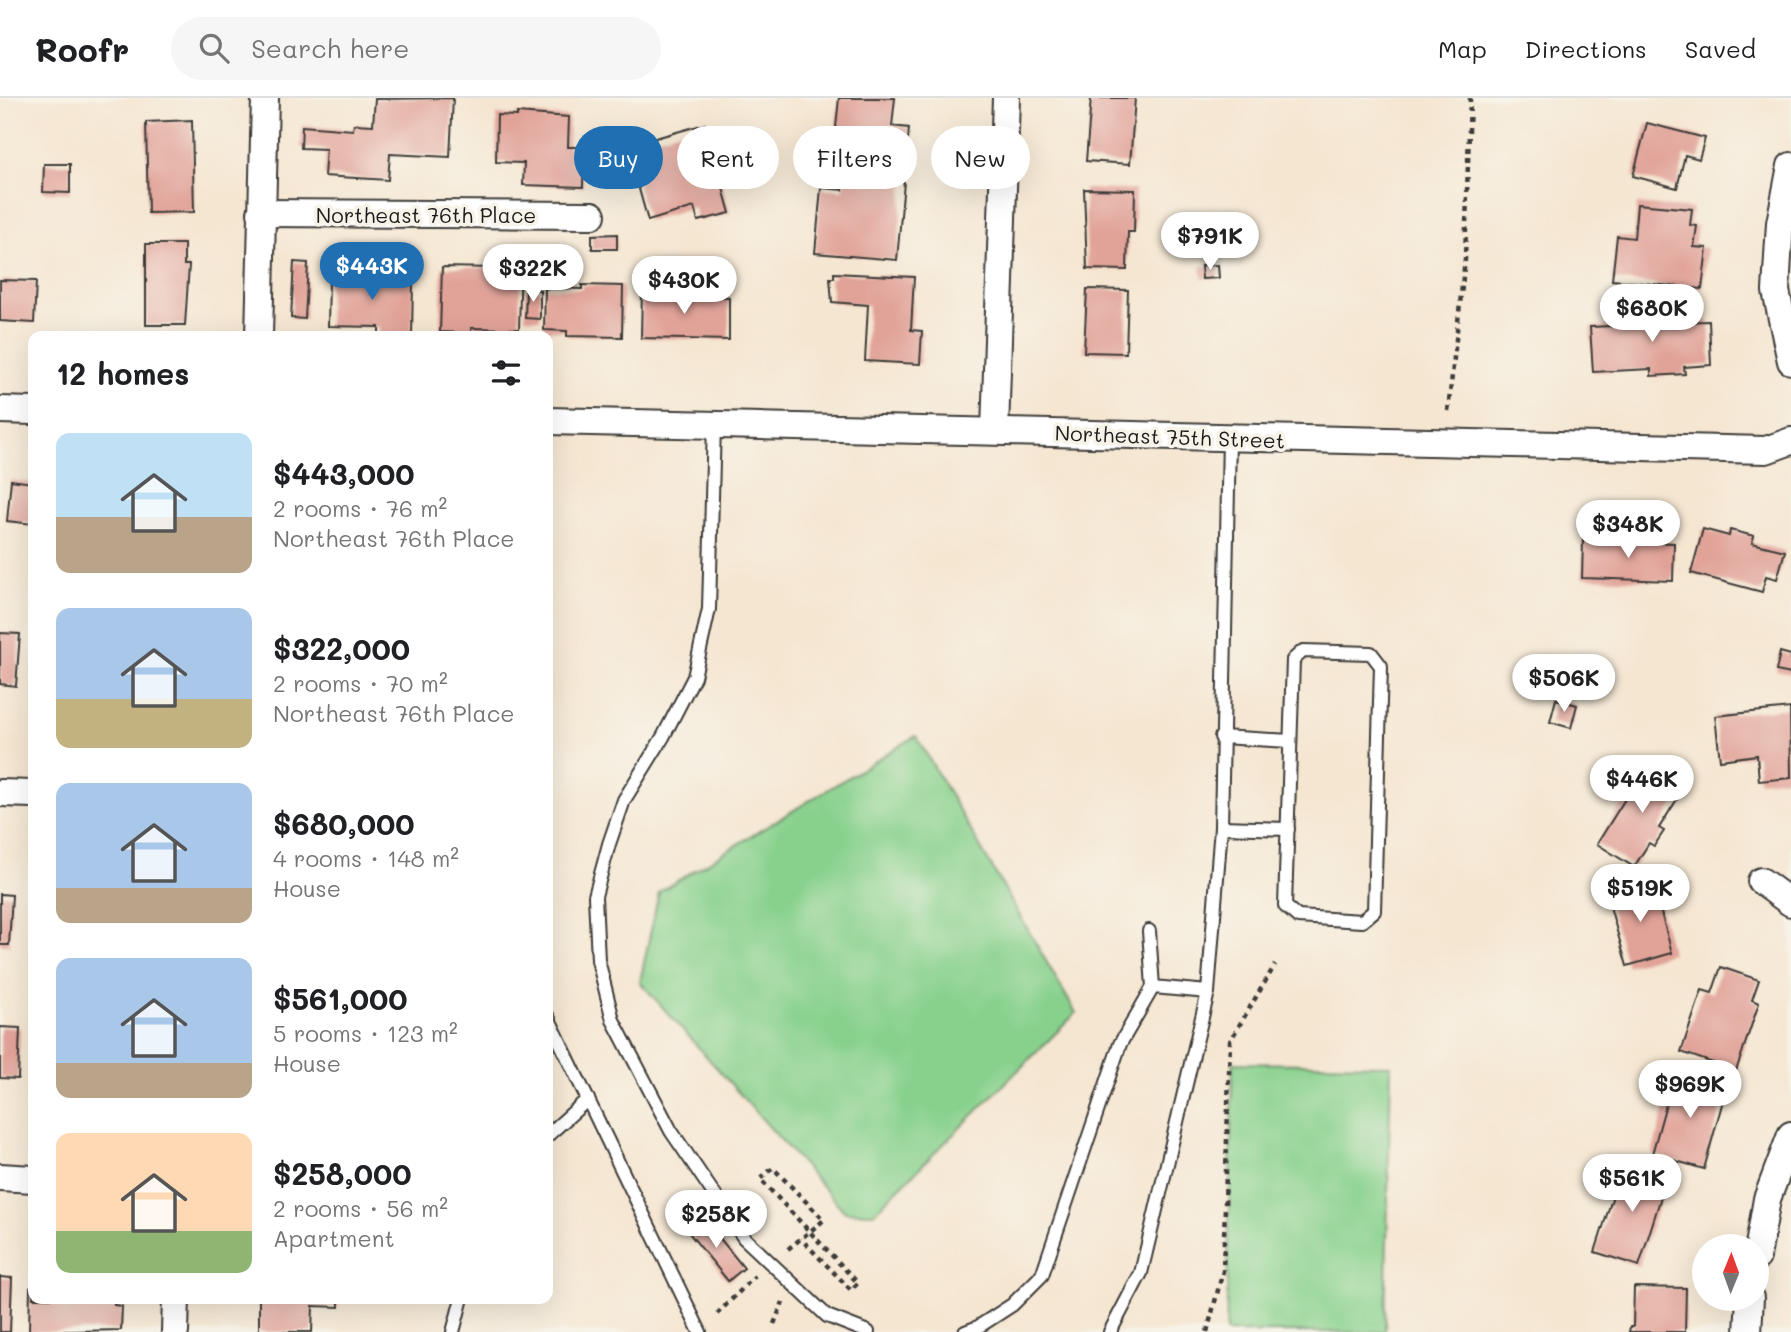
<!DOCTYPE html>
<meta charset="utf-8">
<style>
body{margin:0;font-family:Mali,sans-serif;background:#f6f6f6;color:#202124;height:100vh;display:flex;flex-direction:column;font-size:26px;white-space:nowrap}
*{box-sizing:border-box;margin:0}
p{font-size:23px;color:#757577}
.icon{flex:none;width:38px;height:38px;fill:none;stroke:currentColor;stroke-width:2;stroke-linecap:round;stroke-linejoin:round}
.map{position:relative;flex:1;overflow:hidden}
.panel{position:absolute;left:28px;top:233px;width:525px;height:973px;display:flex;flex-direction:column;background:#fff;border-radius:14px;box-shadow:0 7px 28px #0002}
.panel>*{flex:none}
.hud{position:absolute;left:574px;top:28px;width:665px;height:63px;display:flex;gap:14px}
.needle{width:46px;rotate:1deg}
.fabs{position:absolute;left:1692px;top:1136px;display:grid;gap:14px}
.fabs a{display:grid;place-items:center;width:77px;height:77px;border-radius:50%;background:#fff;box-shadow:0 7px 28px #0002;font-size:35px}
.price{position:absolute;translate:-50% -60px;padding:0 16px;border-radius:24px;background:#fff;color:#222;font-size:23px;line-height:46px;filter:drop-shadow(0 2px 4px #0008)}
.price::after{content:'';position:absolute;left:50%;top:42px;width:21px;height:16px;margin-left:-10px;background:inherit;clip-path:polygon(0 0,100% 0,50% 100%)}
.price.active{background:#1f6fb2;color:#fff}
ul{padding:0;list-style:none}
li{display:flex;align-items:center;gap:21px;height:175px;padding:0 28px}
li span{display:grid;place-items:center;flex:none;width:196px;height:140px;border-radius:14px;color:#555}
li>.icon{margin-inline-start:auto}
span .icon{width:84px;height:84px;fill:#fffc;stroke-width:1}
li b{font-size:30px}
h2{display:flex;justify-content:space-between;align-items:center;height:84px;padding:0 28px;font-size:30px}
.chip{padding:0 24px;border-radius:32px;background:#fff;box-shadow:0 7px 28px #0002;font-size:24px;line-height:63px}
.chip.active{background:#1f6fb2;color:#fff}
header{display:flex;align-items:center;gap:42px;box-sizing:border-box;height:98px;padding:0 35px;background:#fff;border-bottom:2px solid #e0e0e0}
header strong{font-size:33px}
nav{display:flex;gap:38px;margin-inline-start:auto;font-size:24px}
.search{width:490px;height:63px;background:#f6f6f6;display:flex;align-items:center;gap:18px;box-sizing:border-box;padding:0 24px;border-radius:38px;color:#757577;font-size:26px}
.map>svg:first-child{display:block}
.green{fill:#88d18d;stroke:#527654;stroke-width:2}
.building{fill:#e1a298}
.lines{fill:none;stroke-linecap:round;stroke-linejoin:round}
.lane-casing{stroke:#3d3a37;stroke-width:16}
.street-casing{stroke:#3d3a37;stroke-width:30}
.path{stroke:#3d3a37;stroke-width:4.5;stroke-dasharray:5 5;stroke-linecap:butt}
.lane{stroke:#fff;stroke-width:12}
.street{stroke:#fff;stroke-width:26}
.labels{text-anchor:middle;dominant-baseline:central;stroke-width:7;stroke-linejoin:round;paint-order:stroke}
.street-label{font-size:21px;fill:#1c1c1c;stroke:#f7f3e8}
</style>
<header>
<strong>Roofr</strong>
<div class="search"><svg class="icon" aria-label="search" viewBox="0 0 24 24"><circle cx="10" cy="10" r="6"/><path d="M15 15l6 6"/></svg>Search here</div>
<nav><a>Map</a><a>Directions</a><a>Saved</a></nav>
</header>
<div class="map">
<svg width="1791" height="1234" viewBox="0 0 1791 1234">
<rect width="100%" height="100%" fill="#f7f3e8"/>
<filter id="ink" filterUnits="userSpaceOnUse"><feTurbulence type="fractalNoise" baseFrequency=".0143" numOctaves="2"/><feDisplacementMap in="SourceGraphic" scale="14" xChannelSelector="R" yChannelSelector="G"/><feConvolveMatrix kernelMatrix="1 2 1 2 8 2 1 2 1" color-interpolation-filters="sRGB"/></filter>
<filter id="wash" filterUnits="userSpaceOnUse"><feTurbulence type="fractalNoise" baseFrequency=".00686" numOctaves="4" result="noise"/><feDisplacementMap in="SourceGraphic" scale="28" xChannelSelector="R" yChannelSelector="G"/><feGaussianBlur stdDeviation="1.57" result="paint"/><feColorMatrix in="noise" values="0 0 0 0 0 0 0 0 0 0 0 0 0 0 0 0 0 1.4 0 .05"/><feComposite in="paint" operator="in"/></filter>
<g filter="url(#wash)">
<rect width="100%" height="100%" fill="#f5e6d1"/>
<!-- green -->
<g class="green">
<path d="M916,638l160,277 -202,200 -29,-1 -205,-230 19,-90z"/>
<path d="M1233,965l158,2 -6,267h-159z"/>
</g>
<g id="blocks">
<!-- building -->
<g class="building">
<path d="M453,0l-3,59 -60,-3 -2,26 -64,-4 2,-27 -25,-1 1,-22 51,4 1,-6 19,1 2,-26z"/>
<path d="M839,0h56l-3,28 17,2 -3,35 -73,-7z"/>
<path d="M1091,0h44l-5,66 -44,-3z"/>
<path d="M517,15l52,4 -1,30h16l-1,40 -60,-2 1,-22 -28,-1 1,-47 20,1z"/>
<path d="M192,22l2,92 -46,1 -2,-91z"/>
<path d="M1647,25l58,15 -6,21 -14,-4 -8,33 -44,-12z"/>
<path d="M705,26l25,89 -32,8 -4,-14 -46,14 -16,-57 12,-3 -6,-18z"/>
<path d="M44,66h26v29l-27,-1z"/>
<path d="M845,78l59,6 -7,78 -82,-7 6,-65 22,2z"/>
<path d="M1084,91l51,1 -1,42h-6l-1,38 -40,-1z"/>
<path d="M1637,106l55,5 -2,16 7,1 -3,21 13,1 -5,41 -90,-9 5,-44 17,2z"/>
<path d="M617,136v15h-25v-14z"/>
<path d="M146,146h38v21h5l-4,60h-39z"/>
<path d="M356,161l25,1 -1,21h33l-1,55h-33v-9l-51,-1 1,-46 26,1z"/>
<path d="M497,163h24l-2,68 -48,-1v5l-31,-1 2,-65 55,1z"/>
<path d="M294,164l14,1 -3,56 -14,-1z"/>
<path d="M1218,167l1,13 -17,1 -1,-13z"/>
<path d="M834,175l80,4 -3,53 11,1 -2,33 -55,-3 3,-56 -36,-3 -2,-24h4z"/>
<path d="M0,182l36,1 -2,42 -34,-2z"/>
<path d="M582,187l41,1 -1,51 -55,-1v-5l-23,-1 1,-42 37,1z"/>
<path d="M526,191l14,1v29l-15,-1z"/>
<path d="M1087,191l41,1 -2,63 -42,-1z"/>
<path d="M642,192l57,1v5l30,1v43l-88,-2z"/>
<path d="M1673,208l1,16 35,-1 2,44 -27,2 1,7 -34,2v-7l-58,3 -3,-45 46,-2 -1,-17z"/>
<path d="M11,382l22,3v41l-26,-3z"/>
<path d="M1703,431l26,7 1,-6 24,6 -2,7 33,8 -8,28 -11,-3 -4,16 -71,-19z"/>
<path d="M1583,442l91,3 -1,38 -91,-3z"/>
<path d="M0,535l20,1 -4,52 -16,-2z"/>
<path d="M1780,554l11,3v19l-15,-3z"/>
<path d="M1556,601l21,6 -6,23 -21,-6z"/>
<path d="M1790,610l1,70 -32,3 -2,-26 -37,5 -5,-44z"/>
<path d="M1648,664l38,23 -27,43 5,3 -10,15 -5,-3 -15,24 -37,-23z"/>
<path d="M1653,785l19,70 -45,13 -20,-70z"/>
<path d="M0,796l12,1 -3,50h-9z"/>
<path d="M1721,869l38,13 -7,20 7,3 -23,68 -55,-19 21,-62 10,3z"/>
<path d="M0,929l20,1 -2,51 -18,-1z"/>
<path d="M1675,974l52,14 -23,83 -52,-15z"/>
<path d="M1624,1063l44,14 -29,91 -44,-14z"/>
<path d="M705,1122l39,48 -16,13 -39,-48z"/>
<path d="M0,1179l12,1 -2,54h-10z"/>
<path d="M1634,1189l52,1 -1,44h-56l1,-5h3z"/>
<path d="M30,1190l3,1v9h81v7l8,1 -1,24 -92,2z"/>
<path d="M259,1200h80v9l-26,-1 -1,26h-53z"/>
</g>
</g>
</g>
<g filter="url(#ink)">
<use href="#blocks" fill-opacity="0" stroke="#3d3a37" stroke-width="2"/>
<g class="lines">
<defs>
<g id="lane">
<path d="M714,326l-5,185 -15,68 -31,60 -39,63 -15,44 -14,52 3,64 15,60 58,111 73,107 83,78 41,16"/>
<path d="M1303,553l68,2 10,13 -7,245 -12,10 -64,-4 -13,-11 8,-246z"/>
<path d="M1221,639l69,4"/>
<path d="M1221,729l67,2"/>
<path d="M1149,833l4,56 55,5 13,-165 8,-388"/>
<path d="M548,919l152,315"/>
<path d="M548,1037l40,-36"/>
<path d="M453,1234l9,-34"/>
<path d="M965,1234l13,-5 34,-22 30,-30 78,-231 33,-57"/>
<path d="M1110,1234l31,-59 67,-281"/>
</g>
<g id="street">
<path d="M1791,68l-11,57 -4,68 15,70"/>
<path d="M261,115l331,2"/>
<path d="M259,238l6,-238"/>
<path d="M0,312l33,1"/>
<path d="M548,323l1218,29 25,-9"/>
<path d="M995,333l11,-333"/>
<path d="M0,695l33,1"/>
<path d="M1761,783l30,22"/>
<path d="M0,1079l33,2"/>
<path d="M1757,1159l10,-58 24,-64"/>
<path d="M175,1234l1,-34"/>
<path d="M1748,1234l2,-34"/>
</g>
</defs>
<!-- lane casing -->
<use href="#lane" class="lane-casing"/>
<!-- street casing -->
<use href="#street" class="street-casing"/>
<!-- path -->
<g class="path">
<path d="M1448,313l17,-152 5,-161"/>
<path d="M788,1151l36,-29 -51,-52 -13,11 98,104 -7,7 -50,-51"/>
<path d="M717,1216l38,-38"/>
<path d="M774,1226l9,-22"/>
<path d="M1207,1234l16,-61 7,-230 45,-76"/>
</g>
<!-- lane -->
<use href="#lane" class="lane"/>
<!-- street -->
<use href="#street" class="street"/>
</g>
</g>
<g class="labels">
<!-- street labels -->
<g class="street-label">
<text x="426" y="116">Northeast 76th Place</text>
<text transform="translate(1170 338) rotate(2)">Northeast 75th Street</text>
</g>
</g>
</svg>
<div class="fabs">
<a><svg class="needle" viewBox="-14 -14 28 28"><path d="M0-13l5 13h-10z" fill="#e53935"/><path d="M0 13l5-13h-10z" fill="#757577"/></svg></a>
</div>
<b class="price" style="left:1210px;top:174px">$791K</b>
<b class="price active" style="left:372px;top:204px">$443K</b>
<b class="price" style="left:533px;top:206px">$322K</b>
<b class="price" style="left:684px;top:218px">$430K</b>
<b class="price" style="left:1652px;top:246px">$680K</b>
<b class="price" style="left:1628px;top:462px">$348K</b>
<b class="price" style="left:1564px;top:616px">$506K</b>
<b class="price" style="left:1642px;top:717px">$446K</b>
<b class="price" style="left:1640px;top:826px">$519K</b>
<b class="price" style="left:1690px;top:1022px">$969K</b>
<b class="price" style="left:1632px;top:1116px">$561K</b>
<b class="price" style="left:716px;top:1152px">$258K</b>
<div class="hud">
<a class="chip active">Buy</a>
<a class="chip">Rent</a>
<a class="chip">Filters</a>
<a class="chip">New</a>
</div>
<section class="panel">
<h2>12 homes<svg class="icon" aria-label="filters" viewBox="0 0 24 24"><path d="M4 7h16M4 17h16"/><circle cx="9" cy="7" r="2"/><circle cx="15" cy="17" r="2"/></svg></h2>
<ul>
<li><span style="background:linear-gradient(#bfe0f5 60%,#b9a48a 0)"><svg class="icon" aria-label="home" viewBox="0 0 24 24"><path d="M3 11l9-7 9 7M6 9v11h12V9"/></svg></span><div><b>$443,000</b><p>2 rooms · 76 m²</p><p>Northeast 76th Place</p></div></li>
<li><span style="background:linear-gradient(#a9c7e8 65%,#c2b280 0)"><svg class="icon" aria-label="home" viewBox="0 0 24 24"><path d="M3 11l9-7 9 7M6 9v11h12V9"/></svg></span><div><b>$322,000</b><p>2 rooms · 70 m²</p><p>Northeast 76th Place</p></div></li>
<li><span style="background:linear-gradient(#a9c7e8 75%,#b9a48a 0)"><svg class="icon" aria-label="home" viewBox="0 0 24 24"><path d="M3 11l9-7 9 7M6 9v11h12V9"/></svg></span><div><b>$680,000</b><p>4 rooms · 148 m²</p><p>House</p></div></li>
<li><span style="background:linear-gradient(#a9c7e8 75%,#b9a48a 0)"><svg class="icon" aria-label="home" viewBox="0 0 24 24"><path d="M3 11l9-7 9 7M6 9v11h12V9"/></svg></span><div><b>$561,000</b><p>5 rooms · 123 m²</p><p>House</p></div></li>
<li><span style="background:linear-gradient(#ffd9b3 70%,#8fb573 0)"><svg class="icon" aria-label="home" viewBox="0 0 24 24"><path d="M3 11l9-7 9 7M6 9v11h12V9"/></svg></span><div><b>$258,000</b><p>2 rooms · 56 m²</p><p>Apartment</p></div></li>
</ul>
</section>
</div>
